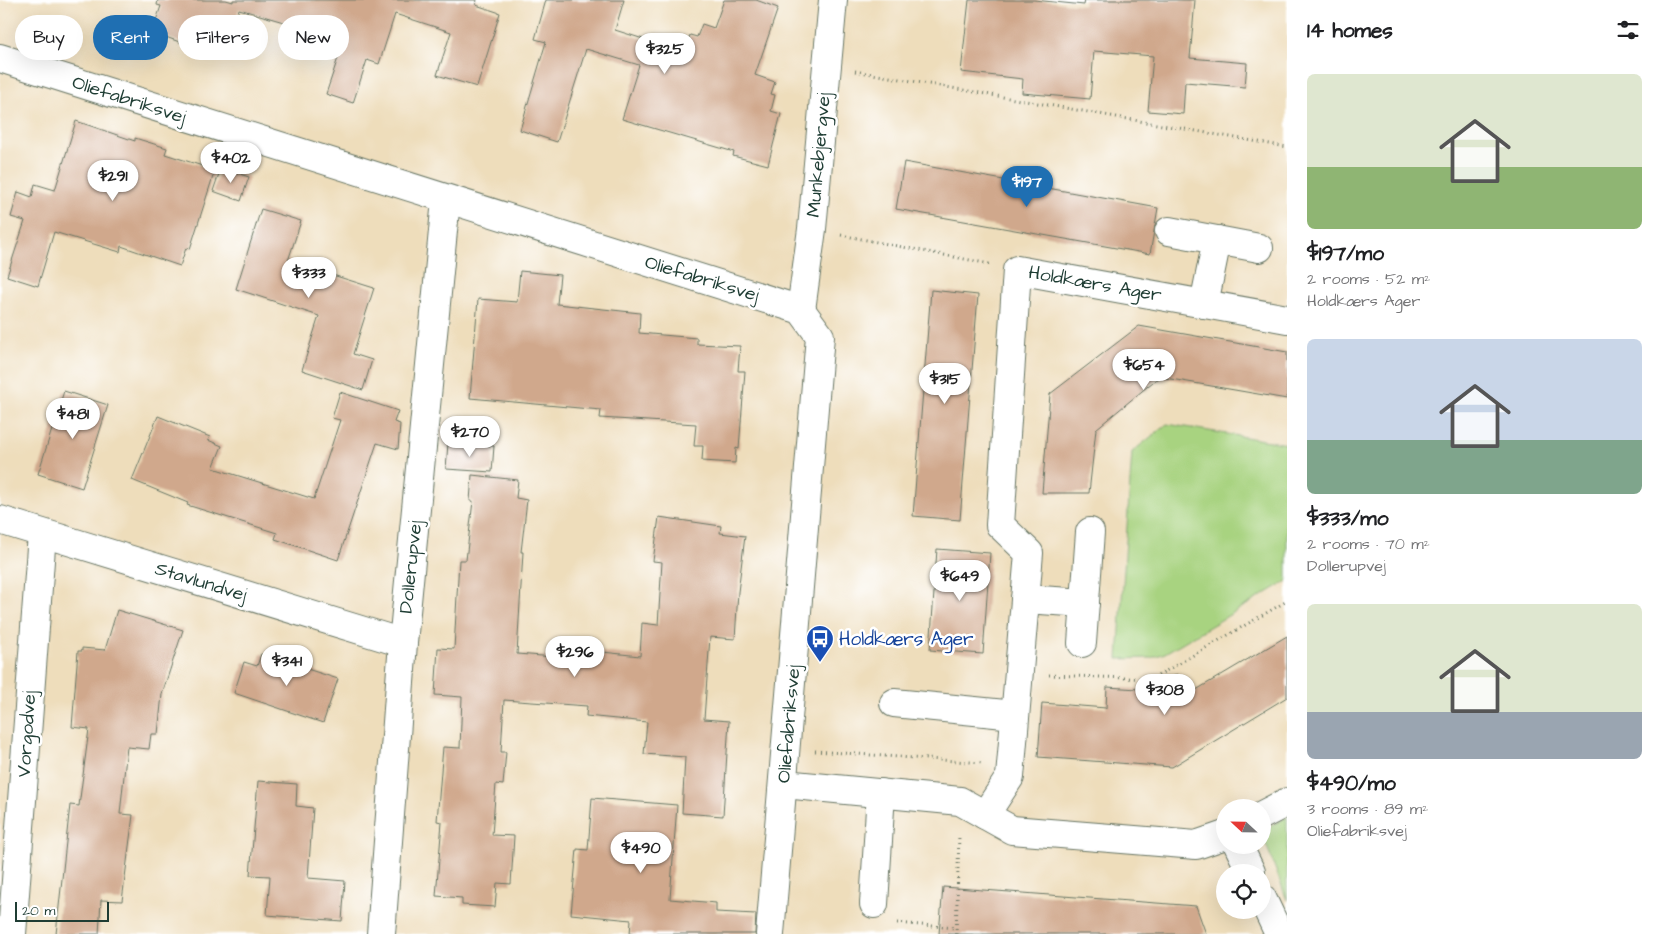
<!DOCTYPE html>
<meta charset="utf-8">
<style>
body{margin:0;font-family:"Architects Daughter",sans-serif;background:#f2f2f2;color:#202124;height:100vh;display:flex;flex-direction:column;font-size:19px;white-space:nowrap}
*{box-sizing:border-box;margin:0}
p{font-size:16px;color:#757577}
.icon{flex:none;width:28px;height:28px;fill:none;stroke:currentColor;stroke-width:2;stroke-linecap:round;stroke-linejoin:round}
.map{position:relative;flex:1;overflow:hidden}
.panel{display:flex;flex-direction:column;background:#fff;width:375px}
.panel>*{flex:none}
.banner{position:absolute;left:15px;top:15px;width:475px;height:45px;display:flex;gap:10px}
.needle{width:32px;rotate:292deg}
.tools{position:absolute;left:1216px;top:799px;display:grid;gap:10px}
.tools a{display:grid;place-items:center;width:55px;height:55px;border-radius:50%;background:#fff;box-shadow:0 5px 20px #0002;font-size:25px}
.scale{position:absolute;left:15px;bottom:12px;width:94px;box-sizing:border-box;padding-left:5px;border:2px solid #1f3d34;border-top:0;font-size:14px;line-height:18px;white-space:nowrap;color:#1f3d34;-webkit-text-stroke:4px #fff;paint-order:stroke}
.price{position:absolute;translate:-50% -42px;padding:0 11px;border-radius:18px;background:#fff;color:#222;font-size:16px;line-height:32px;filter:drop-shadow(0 1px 2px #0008)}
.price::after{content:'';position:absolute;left:50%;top:30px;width:15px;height:11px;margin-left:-8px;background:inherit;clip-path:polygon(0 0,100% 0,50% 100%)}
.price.active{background:#1f6fb2;color:#fff}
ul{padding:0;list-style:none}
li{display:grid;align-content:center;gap:10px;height:265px;padding:0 20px}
li span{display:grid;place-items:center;height:155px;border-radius:8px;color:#555}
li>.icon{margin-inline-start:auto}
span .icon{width:90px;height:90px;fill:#fffc;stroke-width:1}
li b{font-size:21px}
h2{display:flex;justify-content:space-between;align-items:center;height:60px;padding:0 20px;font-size:21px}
.pill{padding:0 18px;border-radius:22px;background:#fff;box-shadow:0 5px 20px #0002;font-size:18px;line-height:45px}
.pill.active{background:#1f6fb2;color:#fff}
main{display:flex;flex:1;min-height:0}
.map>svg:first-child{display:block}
.green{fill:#a8d380;stroke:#64885a}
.building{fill:#d0a88c}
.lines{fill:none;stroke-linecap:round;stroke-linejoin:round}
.minor-casing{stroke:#677563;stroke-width:30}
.path{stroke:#677563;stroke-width:3;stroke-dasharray:1 4;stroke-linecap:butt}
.minor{stroke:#fff;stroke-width:28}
.labels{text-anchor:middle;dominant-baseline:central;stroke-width:5;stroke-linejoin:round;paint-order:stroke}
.street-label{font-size:19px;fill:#1f3d34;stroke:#fff}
.transit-label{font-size:19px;fill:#164399;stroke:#fff;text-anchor:start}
</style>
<main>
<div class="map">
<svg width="1287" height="934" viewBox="0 0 1287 934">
<rect width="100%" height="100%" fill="#fff"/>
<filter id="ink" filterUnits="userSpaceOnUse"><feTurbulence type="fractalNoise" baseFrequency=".02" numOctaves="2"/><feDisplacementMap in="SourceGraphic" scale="10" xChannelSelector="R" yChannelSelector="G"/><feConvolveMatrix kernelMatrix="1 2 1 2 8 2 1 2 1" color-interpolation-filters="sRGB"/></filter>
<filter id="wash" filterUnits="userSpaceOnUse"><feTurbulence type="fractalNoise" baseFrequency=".0096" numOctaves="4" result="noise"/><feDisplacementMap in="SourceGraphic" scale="20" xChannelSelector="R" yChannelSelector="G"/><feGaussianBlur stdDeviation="1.12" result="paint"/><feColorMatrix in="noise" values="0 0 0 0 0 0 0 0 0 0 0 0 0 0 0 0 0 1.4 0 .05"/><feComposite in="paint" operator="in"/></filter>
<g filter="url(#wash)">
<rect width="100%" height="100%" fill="#edb"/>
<!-- green -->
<g class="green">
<path d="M1167,424l120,20v137l-122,72 -14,5 -33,1 14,-207z"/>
<path d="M1287,817v83l-24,-64 9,-11z"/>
</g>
<g id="blocks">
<!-- building -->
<g class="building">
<path d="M158,0h68l7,2v-2h244l-1,5 24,8 -23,74 -40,-12 14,-43 -56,-18 -16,50 -12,-4 -14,43 -27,-9 14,-42 -2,-1 4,-12 -103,-30 -7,21 -21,-7 -6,16 -17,-6 -3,11 -33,-12 9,-26 -4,-1z"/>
<path d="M546,0h78l-9,30 69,22 6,-17 7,2 5,-13 12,4 10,-28h32l22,8 -23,67 20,7 -4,12 4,1 -4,16 10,3 -13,51 -35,-9 1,-4 -112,-33 17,-54 -53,-16 -29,93 -37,-12 26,-88 -11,-3z"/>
<path d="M969,0h65l50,5 1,-5h110l-5,58 57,5 -2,24 -60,-5 -2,32 -35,-3 5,-55 -59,-5 -4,48 -68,-6 1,-14 -62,-7z"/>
<path d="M76,121l59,20v-3l32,10 -2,6 50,16 -25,79 -4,-1 -6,18 -59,-20 -1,6 -66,-20 -16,54 -31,-10 18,-55 -14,-4 7,-25 14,5 3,-13 20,6z"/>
<path d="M904,162l254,46 -8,46 -254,-45z"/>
<path d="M221,168l28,9 -8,24 -28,-10z"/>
<path d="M261,209l40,12 -13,40 86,27 -21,66 19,6 -9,30 -61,-20 17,-54 -83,-27z"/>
<path d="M520,271l40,4 -3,29 83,9 -1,20 58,5v6l43,2 -2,25h7l-6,78 -3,-1 -1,15 -33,-2 1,-15h-9l2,-22 -96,-6 1,-8 -131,-12 8,-99 39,3z"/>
<path d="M931,290l47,5 -18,225 -47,-4z"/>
<path d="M1139,326l148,26v47l-128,-22 -63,52 -7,64h-47l8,-99z"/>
<path d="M64,391l44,14 -26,83 -44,-14z"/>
<path d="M340,392l58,19 -4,11 6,2 -2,25 -21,-6 -39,117 -63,-21 2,-6 -90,-28 1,-2 -56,-23 26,-64 52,21 -2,3 14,6 -9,22 101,31 26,-79 -8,-2z"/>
<path d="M448,443l46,3 -2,26 -46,-3z"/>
<path d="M472,475l46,5 -2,18 11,2 -6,52h2l-6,102 75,6 1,-9 47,5 2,-33 16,2 4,-63 -9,-1 6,-44 62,9 -1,7 25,3 -7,56 -3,47 -25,-2 -6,82 25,2 -6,95 -41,-3 3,-56 -41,-3 3,-32 -61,-6 1,-10 -83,-6 -3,52h5l-3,33 -7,-1 -4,51 22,1 -3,48 -14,-1 -2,24 -33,-2v-7l-26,-2 6,-74 -5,-1 6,-74 17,1 2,-51 -27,-2 3,-47 16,1 5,-89h7l7,-59h-3z"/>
<path d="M937,549l53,4 -7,101 -53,-4z"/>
<path d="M117,610l66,20 -21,64 -4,40h-7l-2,15 -22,-2 -7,67 13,1 -11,86 -21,-1 -2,34h-43l14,-129 9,1 10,-77 -17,-2 6,-76h4v-3l23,2z"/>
<path d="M1287,636v61l-115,70 -134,-10 4,-54 64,5 1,-21 47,3 23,-16 14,19z"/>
<path d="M261,654l77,25 -15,44 -89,-30 10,-31 13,4z"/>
<path d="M258,781l39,3 -1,22 17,2 -5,70 37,3 -3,40 -75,-6 3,-39 -20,-1z"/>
<path d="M592,798l85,7 -7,94 46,4v9l40,2 -1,20h-125l1,-14 -60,-6 6,-65 11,1z"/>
<path d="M943,887l253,19 10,28h-267z"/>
</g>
</g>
</g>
<g filter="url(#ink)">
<use href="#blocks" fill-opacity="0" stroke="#677563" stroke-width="1"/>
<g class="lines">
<defs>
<g id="minor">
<path d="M0,58l801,252 19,26 -50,598"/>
<path d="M1169,231l90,17"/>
<path d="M1204,304l13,-64"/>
<path d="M801,310l11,-81 21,-229"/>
<path d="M0,520l403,123"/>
<path d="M1025,599l60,4"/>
<path d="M1082,643l8,-111"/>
<path d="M894,703l121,12"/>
<path d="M784,784l176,17 52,29 184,15 29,-10"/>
<path d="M985,815l25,-38 19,-224 -29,-28 17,-255 270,49"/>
<path d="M1262,815l25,-13"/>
<path d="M1238,845l13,27"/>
<path d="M1262,898l17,36"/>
<path d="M874,904l7,-111"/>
<path d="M12,934l30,-400"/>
<path d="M381,934l22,-291 43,-443"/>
</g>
</defs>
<!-- minor casing -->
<use href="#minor" class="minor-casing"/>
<!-- path -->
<g class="path">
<path d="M855,71l432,76"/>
<path d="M841,235l149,29"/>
<path d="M1049,675l103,4 135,-78"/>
<path d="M815,751l168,12"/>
<path d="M897,923l59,5"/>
<path d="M956,934l3,-99"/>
</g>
<!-- minor -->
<use href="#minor" class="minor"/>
</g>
</g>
<!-- icons -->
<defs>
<symbol id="bus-pin" viewBox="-11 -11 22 30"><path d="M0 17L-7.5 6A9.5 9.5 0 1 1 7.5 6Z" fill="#1a4fb4" stroke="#fff"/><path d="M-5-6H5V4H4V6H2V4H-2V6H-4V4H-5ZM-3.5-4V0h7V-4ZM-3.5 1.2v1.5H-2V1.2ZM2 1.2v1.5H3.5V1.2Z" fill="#fff"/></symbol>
</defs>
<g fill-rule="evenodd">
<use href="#bus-pin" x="804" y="623" width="32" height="43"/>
</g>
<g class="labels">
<!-- street labels -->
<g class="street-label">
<text transform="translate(129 100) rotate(18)">Oliefabriksvej</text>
<text transform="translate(819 155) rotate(-85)">Munkebjergvej</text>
<text transform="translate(702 279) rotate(17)">Oliefabriksvej</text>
<text transform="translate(1095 284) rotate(10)">Holdkærs Ager</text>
<text transform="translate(411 567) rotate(-84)">Dollerupvej</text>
<text transform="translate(201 582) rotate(17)">Stavlundvej</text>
<text transform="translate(789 724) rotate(-85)">Oliefabriksvej</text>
<text transform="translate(27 734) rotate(-86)">Vorgodvej</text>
</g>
<!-- transit labels -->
<g class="transit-label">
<text x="839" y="639">Holdkærs Ager</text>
</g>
</g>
</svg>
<div class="tools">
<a><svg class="needle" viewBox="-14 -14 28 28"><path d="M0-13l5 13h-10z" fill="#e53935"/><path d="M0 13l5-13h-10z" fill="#757577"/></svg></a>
<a><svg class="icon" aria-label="locate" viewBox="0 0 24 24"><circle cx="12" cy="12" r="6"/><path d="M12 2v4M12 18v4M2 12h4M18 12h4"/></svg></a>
</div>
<div class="scale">20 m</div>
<b class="price" style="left:665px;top:75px">$325</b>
<b class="price" style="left:231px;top:184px">$402</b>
<b class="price" style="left:113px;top:202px">$291</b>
<b class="price active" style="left:1027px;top:208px">$197</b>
<b class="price" style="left:309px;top:299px">$333</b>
<b class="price" style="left:1144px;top:391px">$654</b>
<b class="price" style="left:945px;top:405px">$315</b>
<b class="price" style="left:73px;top:440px">$481</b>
<b class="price" style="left:470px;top:458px">$270</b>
<b class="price" style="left:960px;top:602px">$649</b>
<b class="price" style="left:575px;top:678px">$296</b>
<b class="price" style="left:287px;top:687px">$341</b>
<b class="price" style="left:1165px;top:716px">$308</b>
<b class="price" style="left:641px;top:874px">$490</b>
<div class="banner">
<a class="pill">Buy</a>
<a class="pill active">Rent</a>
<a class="pill">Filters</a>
<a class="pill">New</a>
</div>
</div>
<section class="panel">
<h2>14 homes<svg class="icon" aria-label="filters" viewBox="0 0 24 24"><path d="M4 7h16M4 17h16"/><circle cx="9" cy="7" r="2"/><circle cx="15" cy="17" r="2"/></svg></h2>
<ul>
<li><span style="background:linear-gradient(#dfe7d0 60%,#8fb573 0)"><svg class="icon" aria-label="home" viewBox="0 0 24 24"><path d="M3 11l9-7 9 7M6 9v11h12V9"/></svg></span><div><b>$197/mo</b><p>2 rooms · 52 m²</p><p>Holdkærs Ager</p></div></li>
<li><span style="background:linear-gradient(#c9d6e8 65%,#7fa58c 0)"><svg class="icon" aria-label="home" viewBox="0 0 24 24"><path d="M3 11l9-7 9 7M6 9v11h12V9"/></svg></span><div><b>$333/mo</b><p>2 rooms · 70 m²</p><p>Dollerupvej</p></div></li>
<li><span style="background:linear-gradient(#dfe7d0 70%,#9aa5b1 0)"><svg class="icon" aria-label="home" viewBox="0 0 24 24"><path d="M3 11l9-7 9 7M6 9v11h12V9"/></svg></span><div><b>$490/mo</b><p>3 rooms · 89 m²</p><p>Oliefabriksvej</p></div></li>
</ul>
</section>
</main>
